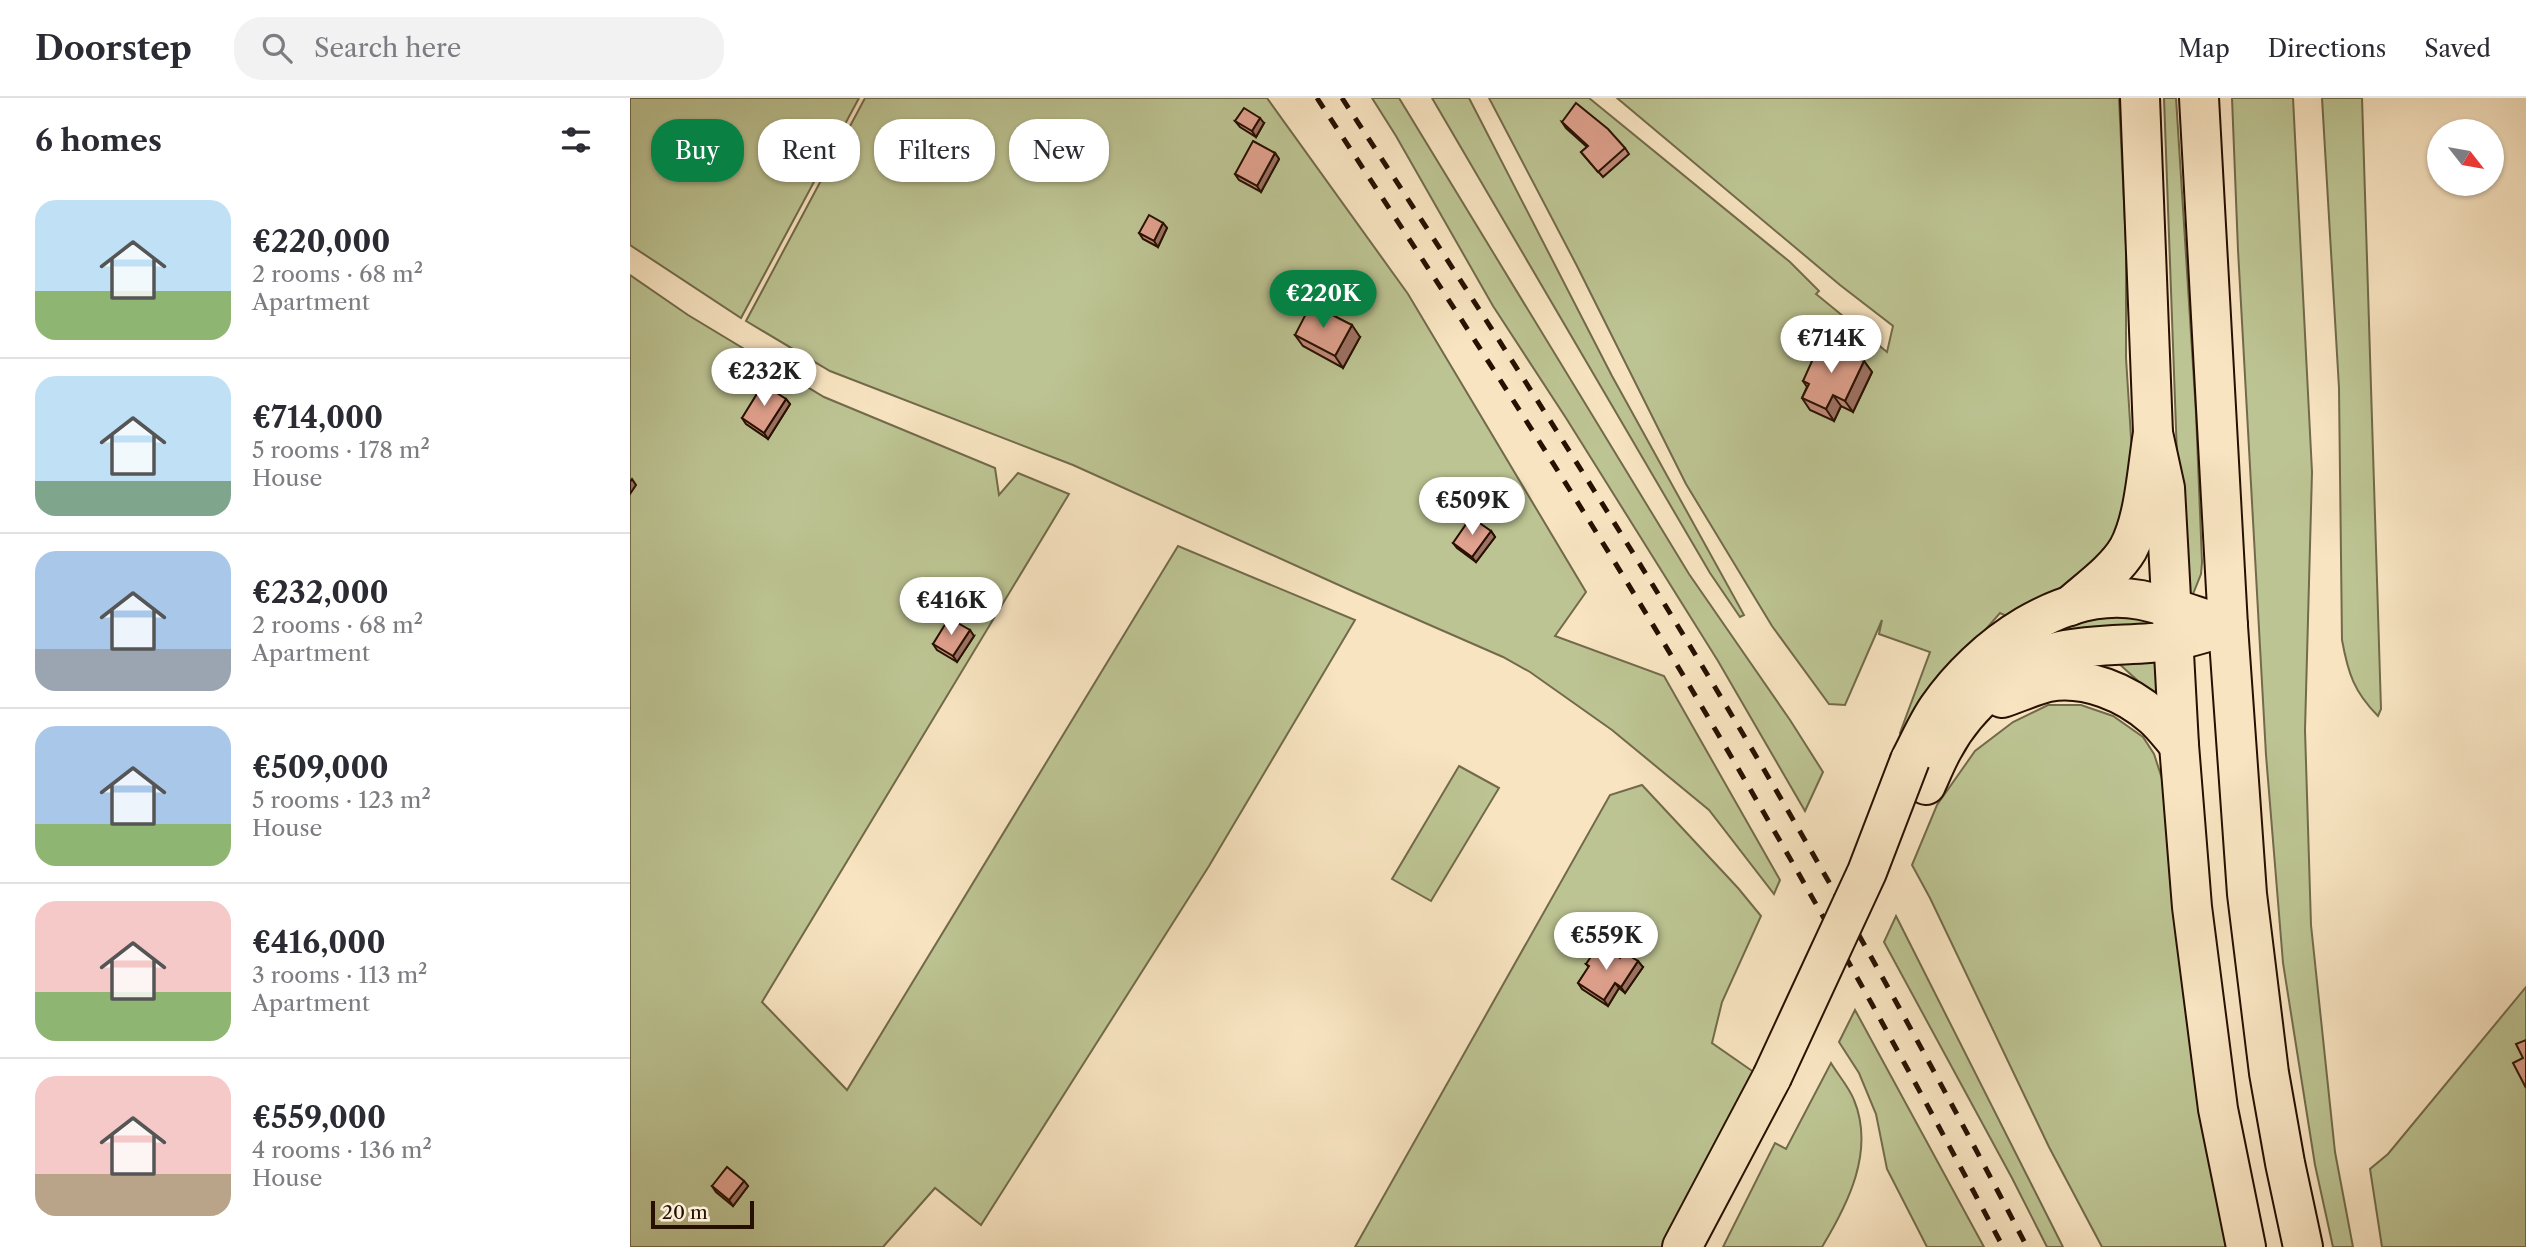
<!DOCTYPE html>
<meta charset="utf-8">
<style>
body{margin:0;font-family:"Libre Caslon Text",serif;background:#f2f2f3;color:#2b2b33;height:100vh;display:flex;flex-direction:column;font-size:26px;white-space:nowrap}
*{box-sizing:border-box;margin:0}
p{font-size:23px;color:#7c7c81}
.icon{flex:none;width:38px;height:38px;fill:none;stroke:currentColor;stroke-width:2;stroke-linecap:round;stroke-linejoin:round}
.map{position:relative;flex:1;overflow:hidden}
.details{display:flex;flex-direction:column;background:#fff;width:630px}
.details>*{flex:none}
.hud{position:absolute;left:21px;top:21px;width:665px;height:63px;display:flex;gap:14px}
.needle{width:46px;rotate:121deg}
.buttons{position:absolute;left:1797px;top:21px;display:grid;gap:14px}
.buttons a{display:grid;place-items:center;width:77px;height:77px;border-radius:50%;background:#fff;box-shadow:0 2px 5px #0004;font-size:35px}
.scale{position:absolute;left:21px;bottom:18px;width:103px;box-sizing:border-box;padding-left:7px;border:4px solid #271000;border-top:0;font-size:19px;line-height:24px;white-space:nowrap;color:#271000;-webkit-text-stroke:5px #faedd7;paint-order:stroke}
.price{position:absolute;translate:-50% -60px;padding:0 16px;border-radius:24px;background:#fff;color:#222;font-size:23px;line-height:46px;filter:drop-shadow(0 2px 4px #0008)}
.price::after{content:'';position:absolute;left:50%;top:42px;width:21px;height:16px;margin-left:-10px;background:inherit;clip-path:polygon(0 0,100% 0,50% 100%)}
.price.active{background:#0b8043;color:#fff}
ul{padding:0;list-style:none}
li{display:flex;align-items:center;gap:21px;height:175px;padding:0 35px}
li+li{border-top:2px solid #e1e1e2}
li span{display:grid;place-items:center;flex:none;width:196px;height:140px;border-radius:21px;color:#555}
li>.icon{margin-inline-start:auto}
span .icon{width:84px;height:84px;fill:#fffc;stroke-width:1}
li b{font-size:30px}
h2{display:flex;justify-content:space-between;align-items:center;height:84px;padding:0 35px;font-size:30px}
.tag{padding:0 24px;border-radius:28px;background:#fff;box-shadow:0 2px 5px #0004;font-size:24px;line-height:63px}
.tag.active{background:#0b8043;color:#fff}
header{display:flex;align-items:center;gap:42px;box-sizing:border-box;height:98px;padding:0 35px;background:#fff;border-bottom:2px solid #e1e1e2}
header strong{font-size:33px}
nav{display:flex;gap:38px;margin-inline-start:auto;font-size:24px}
.search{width:490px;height:63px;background:#f2f2f3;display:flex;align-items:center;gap:18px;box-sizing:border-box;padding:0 24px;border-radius:28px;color:#7c7c81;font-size:26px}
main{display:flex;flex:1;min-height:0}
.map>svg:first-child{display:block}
.green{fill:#bdc493;stroke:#726a4a;stroke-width:2}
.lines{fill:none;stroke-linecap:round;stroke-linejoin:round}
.primary-casing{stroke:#271000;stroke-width:42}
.trunk-casing{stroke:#271000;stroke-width:42}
.primary{stroke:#f8e4c1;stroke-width:38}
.trunk{stroke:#f8e4c1;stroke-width:38}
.rail{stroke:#271000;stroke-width:5;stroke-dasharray:12 12;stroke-linecap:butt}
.trunk-bridge-casing{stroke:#271000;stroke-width:42;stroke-linecap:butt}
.trunk-bridge{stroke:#f8e4c1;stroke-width:38}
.wall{fill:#c18a7a;stroke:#271000;stroke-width:2}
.shaded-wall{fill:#9d7163;stroke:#271000;stroke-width:2}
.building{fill:#e0a18e;stroke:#271000;stroke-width:2}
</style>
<header>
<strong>Doorstep</strong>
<div class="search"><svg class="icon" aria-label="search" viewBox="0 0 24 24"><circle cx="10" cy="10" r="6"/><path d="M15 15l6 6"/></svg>Search here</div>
<nav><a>Map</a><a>Directions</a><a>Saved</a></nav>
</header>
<main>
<section class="details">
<h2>6 homes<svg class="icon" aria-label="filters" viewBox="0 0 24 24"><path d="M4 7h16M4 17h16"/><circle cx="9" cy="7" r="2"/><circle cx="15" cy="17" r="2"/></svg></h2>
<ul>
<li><span style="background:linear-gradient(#bfe0f5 65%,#8fb573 0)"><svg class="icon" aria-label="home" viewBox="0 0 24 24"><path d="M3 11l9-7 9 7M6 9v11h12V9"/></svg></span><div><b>€220,000</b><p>2 rooms · 68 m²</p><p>Apartment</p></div></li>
<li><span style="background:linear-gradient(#bfe0f5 75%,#7fa58c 0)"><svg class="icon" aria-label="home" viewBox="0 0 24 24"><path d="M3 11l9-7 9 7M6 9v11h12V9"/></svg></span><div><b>€714,000</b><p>5 rooms · 178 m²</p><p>House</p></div></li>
<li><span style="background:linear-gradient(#a9c7e8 70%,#9aa5b1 0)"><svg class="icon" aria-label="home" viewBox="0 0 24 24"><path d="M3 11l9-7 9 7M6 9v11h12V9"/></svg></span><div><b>€232,000</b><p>2 rooms · 68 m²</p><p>Apartment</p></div></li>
<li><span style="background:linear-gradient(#a9c7e8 70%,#8fb573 0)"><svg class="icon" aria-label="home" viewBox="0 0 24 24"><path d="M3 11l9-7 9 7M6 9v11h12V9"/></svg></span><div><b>€509,000</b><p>5 rooms · 123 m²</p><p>House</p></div></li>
<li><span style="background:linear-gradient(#f6c9c9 65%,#8fb573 0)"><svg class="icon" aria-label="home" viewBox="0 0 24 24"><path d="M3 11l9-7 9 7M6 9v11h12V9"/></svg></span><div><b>€416,000</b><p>3 rooms · 113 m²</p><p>Apartment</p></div></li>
<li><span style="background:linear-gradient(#f6c9c9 70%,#b9a48a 0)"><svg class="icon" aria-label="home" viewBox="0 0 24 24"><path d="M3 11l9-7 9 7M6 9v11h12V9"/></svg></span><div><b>€559,000</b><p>4 rooms · 136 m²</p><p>House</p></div></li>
</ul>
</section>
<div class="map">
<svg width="1896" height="1149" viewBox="0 0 1896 1149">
<rect width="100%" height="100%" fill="#f8e4c1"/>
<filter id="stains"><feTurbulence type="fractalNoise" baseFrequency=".00286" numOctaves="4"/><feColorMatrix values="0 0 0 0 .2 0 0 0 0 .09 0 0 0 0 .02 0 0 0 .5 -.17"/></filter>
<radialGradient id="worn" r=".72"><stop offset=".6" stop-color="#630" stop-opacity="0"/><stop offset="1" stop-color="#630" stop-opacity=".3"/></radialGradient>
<!-- green -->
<g class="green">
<path d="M0,0h229l-118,220 -111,-73z"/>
<path d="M235,0h402l141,196 178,298 -31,44 109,40 116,204 -6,14 -65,-84 -97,-80 -82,-58 -27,-15 -151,-66 -279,-126 -243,-94 -84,-50z"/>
<path d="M742,0h27l290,476 101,146 33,52 -18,39 -87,-150 -152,-243 -73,-112 -97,-170z"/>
<path d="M802,0h37l143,278 132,239 -4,2 -30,-44z"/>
<path d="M859,0h100l201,164 29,29 -3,3 71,58 6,-26 -53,-41 -223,-187h502l7,147v113l7,111 -7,51 -30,48 -83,51 -13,-6 -29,33 -66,98 -5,-11 30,-81 -51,-18 3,-14 -37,85 -16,-1 -57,-78 -86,-142 -109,-218z"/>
<path d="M1534,0h12l20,315 6,149 -1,12 -10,25 -11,-61z"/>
<path d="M1602,0h61l19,374 -7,258 6,195 24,227 18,95h-20l-18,-82 -32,-202 -17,-208 -28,-505z"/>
<path d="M1692,0h40l19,611 -3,7c-24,-24 -30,-43 -36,-76l-3,-252z"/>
<path d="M0,177l58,40 136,82 171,71 4,27 19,-22 51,21 -307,508 85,88 331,-544 177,74 -146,246 -228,359 -46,-37 -52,59h-253z"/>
<path d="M1477,518h29l19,10 -52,7 -60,-1z"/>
<path d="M1526,558l3,44 -43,-39z"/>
<path d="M1418,607h33l32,11 30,21 11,17 16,49 58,444h-126l-53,-100 -119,-249 -18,-33 25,-60 38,-54 38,-29z"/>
<path d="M829,668l40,22 -68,113 -39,-22z"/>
<path d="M1012,687l96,103 23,28 -39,86 -10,41 46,32 -92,172h-311l255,-452z"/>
<path d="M1266,818l167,331h-16l-35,-69 -128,-236z"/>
<path d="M1896,889v260h-144l-12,-78 18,-15z"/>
<path d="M1225,912l129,237h-57l-40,-78 -11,-55 -17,-41 -20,-31z"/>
<path d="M1201,965c7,12 18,24 23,37 21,51 -6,104 -32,147h-99l52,-104 11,6z"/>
</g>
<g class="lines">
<defs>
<g id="primary">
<path d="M1510,0l13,335 12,55 14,257 13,162 26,202 28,138"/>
<path d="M1569,0l29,528 19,268 22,179 16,90 18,84"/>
</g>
<g id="trunk">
<path d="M1440,508c19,-17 45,-35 58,-57 17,-31 19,-81 25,-116"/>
<path d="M1372,600c15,-5 31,-12 46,-16 37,-7 79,11 106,35 9,8 17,19 25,28"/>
<path d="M1280,662c9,-17 17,-36 28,-52 41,-60 126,-123 203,-108 29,6 59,18 87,26"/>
<path d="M1296,687c6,-13 11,-26 18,-38 22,-41 71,-86 116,-96 37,-8 75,-5 111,-10 19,-3 39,-10 57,-15"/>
<path d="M1052,1149l90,-170"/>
</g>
</defs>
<!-- primary casing -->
<use href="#primary" class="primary-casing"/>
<!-- trunk casing -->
<use href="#trunk" class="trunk-casing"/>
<!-- primary -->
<use href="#primary" class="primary"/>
<!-- trunk -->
<use href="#trunk" class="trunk"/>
<!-- rail -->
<g class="rail">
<path d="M687,0c108,165 216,330 319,499 129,212 251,430 367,650"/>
<path d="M712,0c136,208 271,418 398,631 101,170 196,343 287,518"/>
</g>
<defs>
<path id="trunk-bridge" d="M1142,979l95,-205 43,-112"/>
</defs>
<!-- trunk-bridge casing -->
<use href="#trunk-bridge" class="trunk-bridge-casing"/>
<!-- trunk-bridge -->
<use href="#trunk-bridge" class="trunk-bridge"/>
</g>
<!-- wall -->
<g class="wall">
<path d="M605,23l29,2 -8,14 -16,-10z"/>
<path d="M932,24l63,26 4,6 -26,23 -22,-25 6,-5 -21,-19z"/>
<path d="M645,55l4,6 -18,33 -22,-12 -4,-6z"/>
<path d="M533,125l4,5 -9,19 -15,-8 -4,-6z"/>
<path d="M665,237l65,2 -17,31 -40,-22z"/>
<path d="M1234,263l8,11 -19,40 -12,-6 -7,15 -24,-11 -8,-12 5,-11 -4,-6z"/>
<path d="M156,301l4,5 -22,35 -22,-15 -4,-6z"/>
<path d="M861,433l4,6 -19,25 -19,-14 -4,-5z"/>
<path d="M344,538l-17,26 -20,-12 -4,-6z"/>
<path d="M990,860l23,9 -18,26 -6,-5 -11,18 -26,-17 -4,-6 11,-16 -3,-3z"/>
<path d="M114,1083l4,5 -15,20 -17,-14 -4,-6z"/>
</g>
<!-- shaded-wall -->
<g class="shaded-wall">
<path d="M630,20l4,5 -8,14 -4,-6z"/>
<path d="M645,55l4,6 -18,33 -4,-6z"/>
<path d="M533,125l4,5 -9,19 -4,-6z"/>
<path d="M722,227l8,12 -17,31 -8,-12z"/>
<path d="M1234,263l8,11 -19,40 -8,-11z"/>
<path d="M1203,297l8,11 -7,15 -8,-12z"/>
<path d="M156,301l4,5 -22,35 -4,-6z"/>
<path d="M2,381l4,6 -6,9v-12z"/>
<path d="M861,433l4,6 -19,25 -4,-5z"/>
<path d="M340,532l4,6 -17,26 -4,-6z"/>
<path d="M1008,863l5,6 -18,26 -4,-6z"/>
<path d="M985,885l4,5 -11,18 -4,-6z"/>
<path d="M114,1083l4,5 -15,20 -4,-6z"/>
</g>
<!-- building -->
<g class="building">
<path d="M946,5l32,26 17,19 -27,24 -17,-20 7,-6 -26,-24z"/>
<path d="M614,10l16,10 -8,13 -17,-10z"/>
<path d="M623,43l22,12 -18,33 -22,-12z"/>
<path d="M519,117l14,8 -9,18 -15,-8z"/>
<path d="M681,206l41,21 -17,31 -40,-21z"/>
<path d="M1191,243l43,20 -19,40 -12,-6 -7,14 -24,-11 7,-14 -6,-3z"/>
<path d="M133,286l23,15 -22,34 -22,-15z"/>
<path d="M841,419l20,14 -19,26 -19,-14z"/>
<path d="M319,520l21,12 -17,26 -20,-12z"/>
<path d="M969,847l21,13 3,-6 15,9 -17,26 -6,-4 -11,17 -26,-17 11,-17 -3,-2z"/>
<path d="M1896,942v48l-13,-25 10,-5 -7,-14z"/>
<path d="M97,1069l17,14 -15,19 -17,-14z"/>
</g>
<rect width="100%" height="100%" filter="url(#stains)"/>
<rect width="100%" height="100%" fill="url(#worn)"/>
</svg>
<div class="buttons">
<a><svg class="needle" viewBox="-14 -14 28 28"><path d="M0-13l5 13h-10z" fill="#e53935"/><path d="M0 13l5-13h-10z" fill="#7c7c81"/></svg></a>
</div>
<div class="scale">20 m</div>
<b class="price active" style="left:693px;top:232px">€220K</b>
<b class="price" style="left:1201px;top:277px">€714K</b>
<b class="price" style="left:134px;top:310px">€232K</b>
<b class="price" style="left:842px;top:439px">€509K</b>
<b class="price" style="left:321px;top:539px">€416K</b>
<b class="price" style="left:976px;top:874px">€559K</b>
<div class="hud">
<a class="tag active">Buy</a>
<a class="tag">Rent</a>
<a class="tag">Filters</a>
<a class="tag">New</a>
</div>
</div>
</main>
